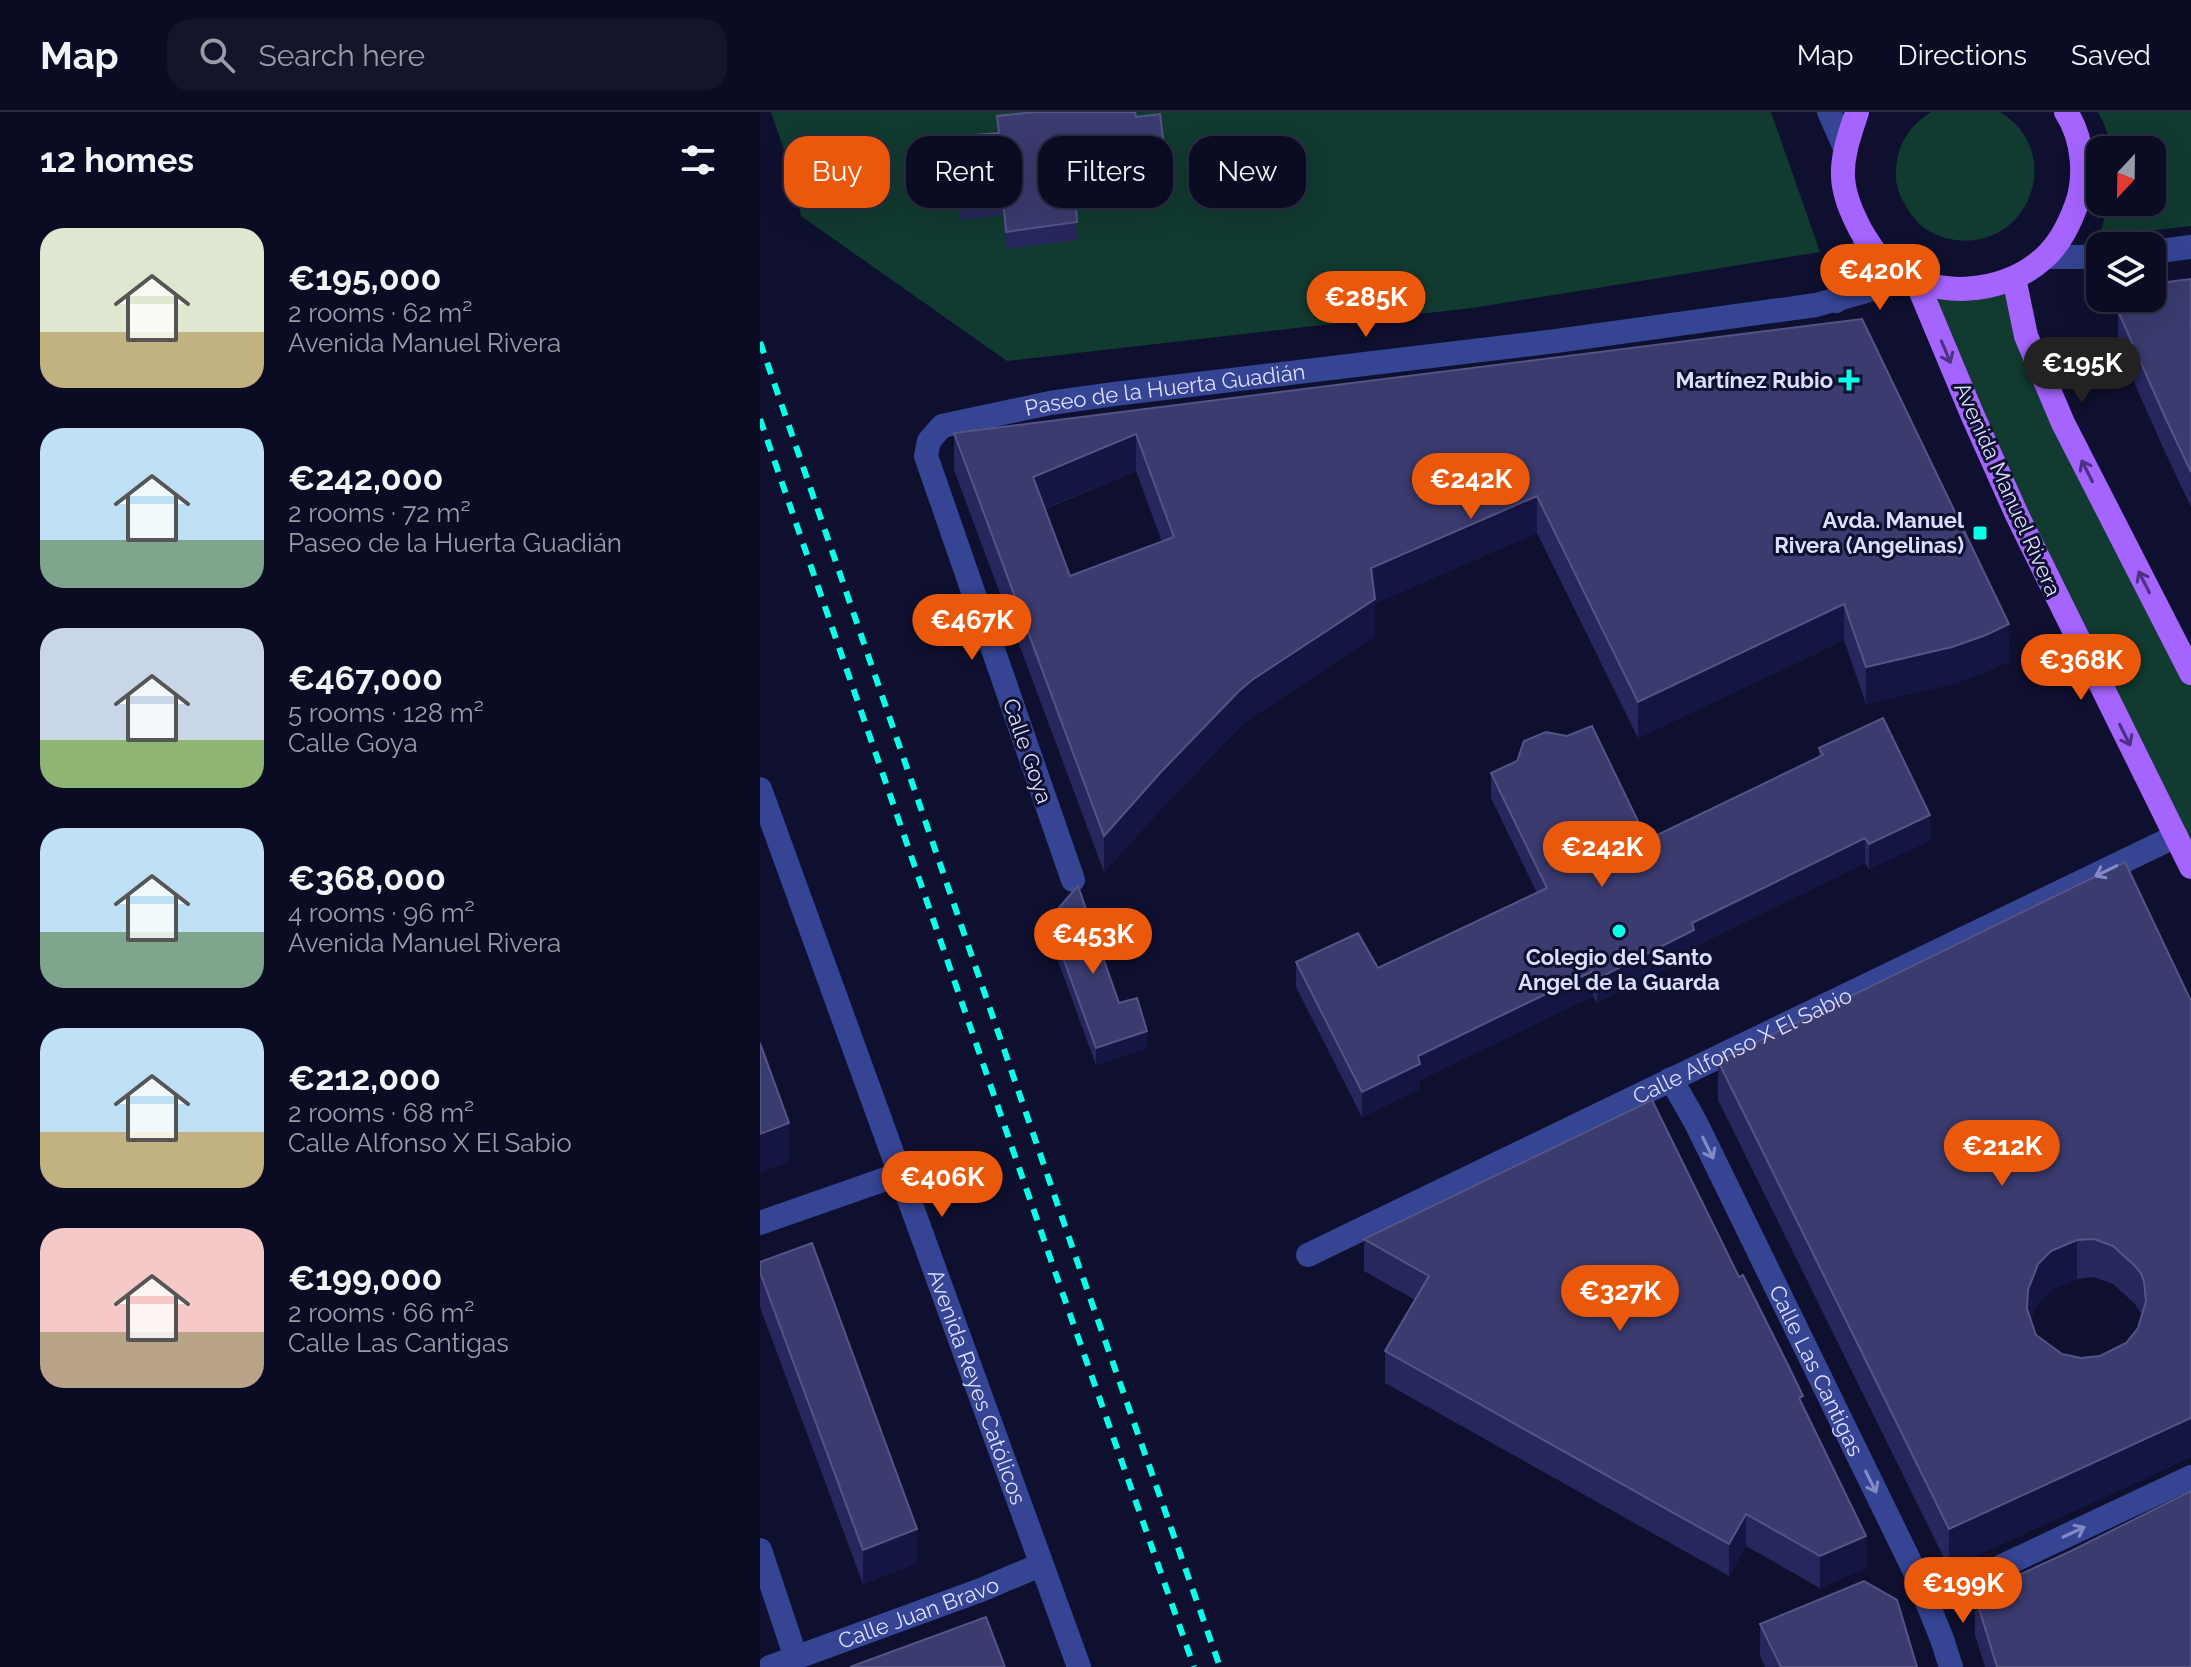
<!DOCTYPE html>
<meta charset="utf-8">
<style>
body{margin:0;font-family:Raleway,sans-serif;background:#14152b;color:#f1f3f6;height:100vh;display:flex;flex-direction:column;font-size:30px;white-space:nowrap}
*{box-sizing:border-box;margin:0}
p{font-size:26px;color:#9a9ba6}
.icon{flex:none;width:44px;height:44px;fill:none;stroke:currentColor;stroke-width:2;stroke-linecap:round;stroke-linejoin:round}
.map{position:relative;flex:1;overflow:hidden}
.sheet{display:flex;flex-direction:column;background:#0b0c23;width:760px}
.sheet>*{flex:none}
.banner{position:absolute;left:24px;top:24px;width:760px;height:72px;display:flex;gap:16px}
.needle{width:52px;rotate:202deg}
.tools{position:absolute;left:1326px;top:24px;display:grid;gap:16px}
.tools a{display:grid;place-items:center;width:80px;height:80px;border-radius:16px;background:#0b0c23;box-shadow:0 8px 32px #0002,0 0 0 2px #2b2c41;font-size:40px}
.price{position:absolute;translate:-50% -68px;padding:0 18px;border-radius:28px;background:#ea580c;color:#fff;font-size:26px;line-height:52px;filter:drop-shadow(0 2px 4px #0008)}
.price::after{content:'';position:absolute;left:50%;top:48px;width:24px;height:18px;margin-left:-12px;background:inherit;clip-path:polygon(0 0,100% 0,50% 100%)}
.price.active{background:#222;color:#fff}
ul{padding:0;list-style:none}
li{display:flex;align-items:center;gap:24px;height:200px;padding:0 40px}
li span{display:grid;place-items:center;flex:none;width:224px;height:160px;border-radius:24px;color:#555}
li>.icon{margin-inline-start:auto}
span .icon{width:96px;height:96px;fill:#fffc;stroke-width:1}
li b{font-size:34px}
h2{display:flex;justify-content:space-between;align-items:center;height:96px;padding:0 40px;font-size:34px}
.pill{padding:0 28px;border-radius:24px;background:#0b0c23;box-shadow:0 8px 32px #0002,0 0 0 2px #2b2c41;font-size:28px;line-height:72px}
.pill.active{background:#ea580c;color:#fff}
header{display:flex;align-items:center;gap:48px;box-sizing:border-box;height:112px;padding:0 40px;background:#0b0c23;border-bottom:2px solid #2b2c41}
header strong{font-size:38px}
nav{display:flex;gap:44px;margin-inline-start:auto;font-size:28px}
.search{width:560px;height:72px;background:#14152b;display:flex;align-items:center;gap:20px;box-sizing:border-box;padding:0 28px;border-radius:24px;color:#9a9ba6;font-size:30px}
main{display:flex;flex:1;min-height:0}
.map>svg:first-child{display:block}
.green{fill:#113a30}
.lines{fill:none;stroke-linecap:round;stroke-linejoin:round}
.minor{stroke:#354493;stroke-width:24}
.major{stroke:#a664ff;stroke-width:24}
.rail{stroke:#09ffe7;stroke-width:6;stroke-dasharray:12 10;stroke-linecap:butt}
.wall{fill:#27275e;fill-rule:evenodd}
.shaded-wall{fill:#151544}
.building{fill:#3a3b6f;stroke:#545486;stroke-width:2;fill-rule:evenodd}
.oneway{stroke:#4b3282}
.oneway2{stroke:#818ac4}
.poi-dot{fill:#09ffe7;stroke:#0f102f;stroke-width:3}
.labels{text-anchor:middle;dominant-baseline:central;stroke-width:6;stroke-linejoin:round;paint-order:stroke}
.poi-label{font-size:22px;font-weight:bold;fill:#dddfff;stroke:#0f102f;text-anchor:end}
.street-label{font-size:22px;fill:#dddfff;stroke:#0f102f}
</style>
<header>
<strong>Map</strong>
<div class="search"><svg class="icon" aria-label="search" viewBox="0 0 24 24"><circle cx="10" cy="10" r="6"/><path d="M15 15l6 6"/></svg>Search here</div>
<nav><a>Map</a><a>Directions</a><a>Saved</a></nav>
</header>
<main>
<section class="sheet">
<h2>12 homes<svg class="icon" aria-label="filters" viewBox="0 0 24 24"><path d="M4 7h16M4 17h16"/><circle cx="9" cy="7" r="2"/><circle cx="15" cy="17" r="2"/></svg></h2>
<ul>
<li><span style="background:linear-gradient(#dfe7d0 65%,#c2b280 0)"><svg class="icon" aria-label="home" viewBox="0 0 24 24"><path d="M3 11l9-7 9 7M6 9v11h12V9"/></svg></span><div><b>€195,000</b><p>2 rooms · 62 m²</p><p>Avenida Manuel Rivera</p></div></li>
<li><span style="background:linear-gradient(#bfe0f5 70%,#7fa58c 0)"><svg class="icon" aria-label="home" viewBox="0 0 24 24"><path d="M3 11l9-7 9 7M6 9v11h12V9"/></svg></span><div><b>€242,000</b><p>2 rooms · 72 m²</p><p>Paseo de la Huerta Guadián</p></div></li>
<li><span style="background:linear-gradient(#c9d6e8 70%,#8fb573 0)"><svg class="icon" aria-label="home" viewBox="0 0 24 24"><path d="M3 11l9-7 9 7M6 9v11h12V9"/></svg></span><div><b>€467,000</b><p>5 rooms · 128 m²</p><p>Calle Goya</p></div></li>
<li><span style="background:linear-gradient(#bfe0f5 65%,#7fa58c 0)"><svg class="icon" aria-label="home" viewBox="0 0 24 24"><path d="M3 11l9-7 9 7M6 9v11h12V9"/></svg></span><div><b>€368,000</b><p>4 rooms · 96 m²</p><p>Avenida Manuel Rivera</p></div></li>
<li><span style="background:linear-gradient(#bfe0f5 65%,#c2b280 0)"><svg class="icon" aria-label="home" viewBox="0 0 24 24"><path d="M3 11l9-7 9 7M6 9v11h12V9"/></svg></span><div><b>€212,000</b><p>2 rooms · 68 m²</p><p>Calle Alfonso X El Sabio</p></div></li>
<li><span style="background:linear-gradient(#f6c9c9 65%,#b9a48a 0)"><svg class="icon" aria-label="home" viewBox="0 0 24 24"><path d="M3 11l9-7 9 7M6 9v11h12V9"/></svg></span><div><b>€199,000</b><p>2 rooms · 66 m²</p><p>Calle Las Cantigas</p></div></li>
</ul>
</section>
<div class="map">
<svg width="1431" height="1555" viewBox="0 0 1431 1555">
<rect width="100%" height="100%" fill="#0f102f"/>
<!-- green -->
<g class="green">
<path d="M11,0h1000l49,140 -348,56 -465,53 -206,-145 -10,-45z"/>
<path d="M1171,0h69c68,41 27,143 -50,127 -14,-3 -28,-10 -36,-21 -9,-12 -17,-25 -18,-39 -1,-30 10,-51 35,-67z"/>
<path d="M1338,0h93v114l-92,11 10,-35h43v-52h-40l-7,-24z"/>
<path d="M1254,166l12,58 165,347v182l-275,-585z"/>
</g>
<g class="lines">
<!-- minor -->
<g class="minor">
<path d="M1069,0l16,36"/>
<path d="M1392,140l39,-5"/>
<path d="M1286,145h54"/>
<path d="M1076,189l31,-60"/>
<path id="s1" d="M0,677l319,878"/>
<path id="s2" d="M313,768l-147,-424 3,-15 13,-15 108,-23 64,-9 442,-53 260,-36 54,-15 38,-14"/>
<path id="s3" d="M911,967l25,44 219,449 27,67 9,28"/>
<path d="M0,1111l140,-49"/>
<path id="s4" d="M548,1143l868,-419"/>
<path d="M0,1438l36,108"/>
<path d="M1167,1487l39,-16 225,-106"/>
<path id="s5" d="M10,1555l211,-77 59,-25"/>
</g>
<!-- major -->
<g class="major">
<path d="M1097,0c-7,22 -15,42 -14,65 1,19 9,36 17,52 7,12 15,26 26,35 44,36 117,32 158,-6 16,-14 25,-33 32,-52 11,-29 7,-68 -10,-94"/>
<path d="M1254,166l12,58 37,87 128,250"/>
<path d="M1156,168l56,134 45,101 174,352"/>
</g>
<!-- rail -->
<g class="rail">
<path d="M0,230l315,913 145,412"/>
<path d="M0,307l292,844 142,404"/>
</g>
</g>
<!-- wall -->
<g class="wall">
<path d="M237,4l139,1 31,52v17l-92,15 2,39 -71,9 -3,-34 -43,5 -6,-49v-17l20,-3v-16l23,-2z"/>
<path d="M1431,167v228l-26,-55 -47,-106v-35z"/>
<path d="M1102,207l147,342 -23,11 -34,12 -86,20 -22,-64 -206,98 -101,-205 -162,70v33l-123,81 -13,11 -78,81 -57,63 -150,-402v-37zM376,359l26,71 -92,34 -25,-67z"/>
<path d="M1059,636l111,92 -61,29 -4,-6 -171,84v8l-97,48 -4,-7 -173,84v9l-58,28 -66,-130v-25l82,6 159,-75 -46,-95v-25l156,67 172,-83z"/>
<path d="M1365,750l66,595 -242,111 -231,-468v-39zM1334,1165l19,7 22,20 7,11 -4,13 -12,15 -26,13 -19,2 -19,-4 -26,-19 -5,-15 7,-17 13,-13 26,-11z"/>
<path d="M289,807l70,84 28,45 -51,17 -47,-129z"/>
<path d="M604,1127l439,168 63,161 -46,20 -74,-42 -17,30 -344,-193v-32l30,-51 -51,-29z"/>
<path d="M0,1150l157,301 -54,21 -103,-277z"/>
<path d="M1309,1440l122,115h-206l-10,-32v-40z"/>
<path d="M1000,1512l157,43h-152l-5,-11z"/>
</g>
<!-- shaded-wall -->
<g class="shaded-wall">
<path d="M376,322v37l-103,42v-36z"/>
<path d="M777,384v37l-162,70v33l-123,81 -13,11 -78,81 -57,63v-36l57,-64 78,-81 132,-123z"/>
<path d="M1084,492v36l-206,98v-36z"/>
<path d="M1249,512v37l-23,11 -34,12 -86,20v-37z"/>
<path d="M1170,703v25l-61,29v-25z"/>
<path d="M1105,726v25l-171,84v8l-97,48v-24l95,-56z"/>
<path d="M833,859v25l-173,84v9l-58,28v-25l56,-36z"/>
<path d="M387,919v17l-51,17v-17z"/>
<path d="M29,1011v39l-29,11v-39z"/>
<path d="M1317,1128v39l-26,11 -13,13 -10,25v-38l10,-26 13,-13z"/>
<path d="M1431,1306v39l-242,111v-39z"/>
<path d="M986,1402v32l-17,30v-32z"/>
<path d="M157,1417v34l-54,21v-34z"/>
<path d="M1106,1424v32l-46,20v-32z"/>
</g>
<!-- building -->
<g class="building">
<path d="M275,0h100l1,5 24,-3 7,55 -93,15 3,38 -71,10 -3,-34 -43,5 -6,-49 21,-3 -1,-16 25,-2 -2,-17z"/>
<path d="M1431,167v193l-26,-55 -47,-106 9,-13h25v-14z"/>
<path d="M1102,207l147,305 -23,11 -34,12 -86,20 -22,-63 -206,98 -101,-206 -166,72 4,31 -123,81 -13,11 -78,81 -57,64 -150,-403zM376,322l38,103 -104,39 -37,-99z"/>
<path d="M1123,606l47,97 -61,29 -4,-6 -173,85 2,7 -97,49 -4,-8 -175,85 2,8 -58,28 -66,-130 62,-29 20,35 169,-80 -56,-115 26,-12 7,-20 22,-9 21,4 25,-10 55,114 176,-85 -4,-7z"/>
<path d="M1365,750l66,139v417l-242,111 -231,-468zM1334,1127l19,7 22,20 6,7 3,9 2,19 -8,27 -12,15 -26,13 -19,2 -19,-4 -26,-19 -9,-26 1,-19 10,-26 13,-13 26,-11z"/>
<path d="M318,774l41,117 18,-5 10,33 -51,17 -47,-129z"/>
<path d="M0,931l29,80 -29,11z"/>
<path d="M892,988l87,177 4,-2 45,90 15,31 -4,2 67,138 -46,20 -74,-42 -17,30 -344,-193 44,-75 -65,-37z"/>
<path d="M52,1131l105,286 -54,21 -103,-278v-10z"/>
<path d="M1431,1379v176h-194l-22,-72 94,-43z"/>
<path d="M1104,1469l33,19 20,67h-136l-21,-43z"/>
<path d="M226,1505l19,50h-155z"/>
</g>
<!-- one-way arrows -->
<defs><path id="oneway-shaft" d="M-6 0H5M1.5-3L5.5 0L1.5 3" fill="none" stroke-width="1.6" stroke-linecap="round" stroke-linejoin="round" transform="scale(2)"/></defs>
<g class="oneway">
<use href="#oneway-shaft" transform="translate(1186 240) rotate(67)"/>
<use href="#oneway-shaft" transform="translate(1327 359) rotate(-117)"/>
<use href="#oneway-shaft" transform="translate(1384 470) rotate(-117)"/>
<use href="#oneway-shaft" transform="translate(1365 623) rotate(63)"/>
</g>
<g class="oneway2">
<use href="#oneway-shaft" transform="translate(1346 759) rotate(154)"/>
<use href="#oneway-shaft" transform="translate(948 1036) rotate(64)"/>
<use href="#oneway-shaft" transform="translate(1111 1370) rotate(64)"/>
<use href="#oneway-shaft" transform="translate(1314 1420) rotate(-25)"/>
</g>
<!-- markers -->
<g class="poi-dot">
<path d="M1085 256h8v8h8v8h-8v8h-8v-8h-8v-8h8z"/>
<rect x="1212" y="413" width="16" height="16" rx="4"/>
<circle cx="859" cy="819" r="8"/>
</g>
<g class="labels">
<!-- poi labels -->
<g class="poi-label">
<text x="1073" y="268">Martínez Rubio</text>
<text x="1204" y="408">Avda. Manuel<tspan x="1204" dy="25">Rivera (Angelinas)</tspan></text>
<text x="859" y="845" text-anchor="middle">Colegio del Santo<tspan x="859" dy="25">Angel de la Guarda</tspan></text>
</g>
<!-- street labels -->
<g class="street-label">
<text stroke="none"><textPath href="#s2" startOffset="710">Paseo de la Huerta Guadián</textPath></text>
<text transform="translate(1248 377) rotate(66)">Avenida Manuel Rivera</text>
<text transform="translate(268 639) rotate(71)">Calle Goya</text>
<text stroke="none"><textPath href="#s4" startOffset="482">Calle Alfonso X El Sabio</textPath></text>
<text stroke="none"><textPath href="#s3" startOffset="326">Calle Las Cantigas</textPath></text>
<text stroke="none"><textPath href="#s1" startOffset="636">Avenida Reyes Católicos</textPath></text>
<text stroke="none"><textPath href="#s5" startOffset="158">Calle Juan Bravo</textPath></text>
</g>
</g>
</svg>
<div class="tools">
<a><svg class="needle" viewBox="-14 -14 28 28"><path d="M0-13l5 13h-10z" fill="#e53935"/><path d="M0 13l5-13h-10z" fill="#9a9ba6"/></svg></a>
<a><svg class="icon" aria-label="layers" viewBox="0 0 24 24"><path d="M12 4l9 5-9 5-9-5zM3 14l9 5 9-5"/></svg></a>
</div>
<b class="price" style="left:1120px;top:200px">€420K</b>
<b class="price" style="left:606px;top:227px">€285K</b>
<b class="price active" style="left:1322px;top:293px">€195K</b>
<b class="price" style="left:711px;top:409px">€242K</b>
<b class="price" style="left:212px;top:550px">€467K</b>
<b class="price" style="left:1321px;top:590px">€368K</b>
<b class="price" style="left:842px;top:777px">€242K</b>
<b class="price" style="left:333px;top:864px">€453K</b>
<b class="price" style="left:1242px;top:1076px">€212K</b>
<b class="price" style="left:182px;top:1107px">€406K</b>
<b class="price" style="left:860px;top:1221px">€327K</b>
<b class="price" style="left:1203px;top:1513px">€199K</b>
<div class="banner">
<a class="pill active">Buy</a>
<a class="pill">Rent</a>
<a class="pill">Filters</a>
<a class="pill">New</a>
</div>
</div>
</main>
